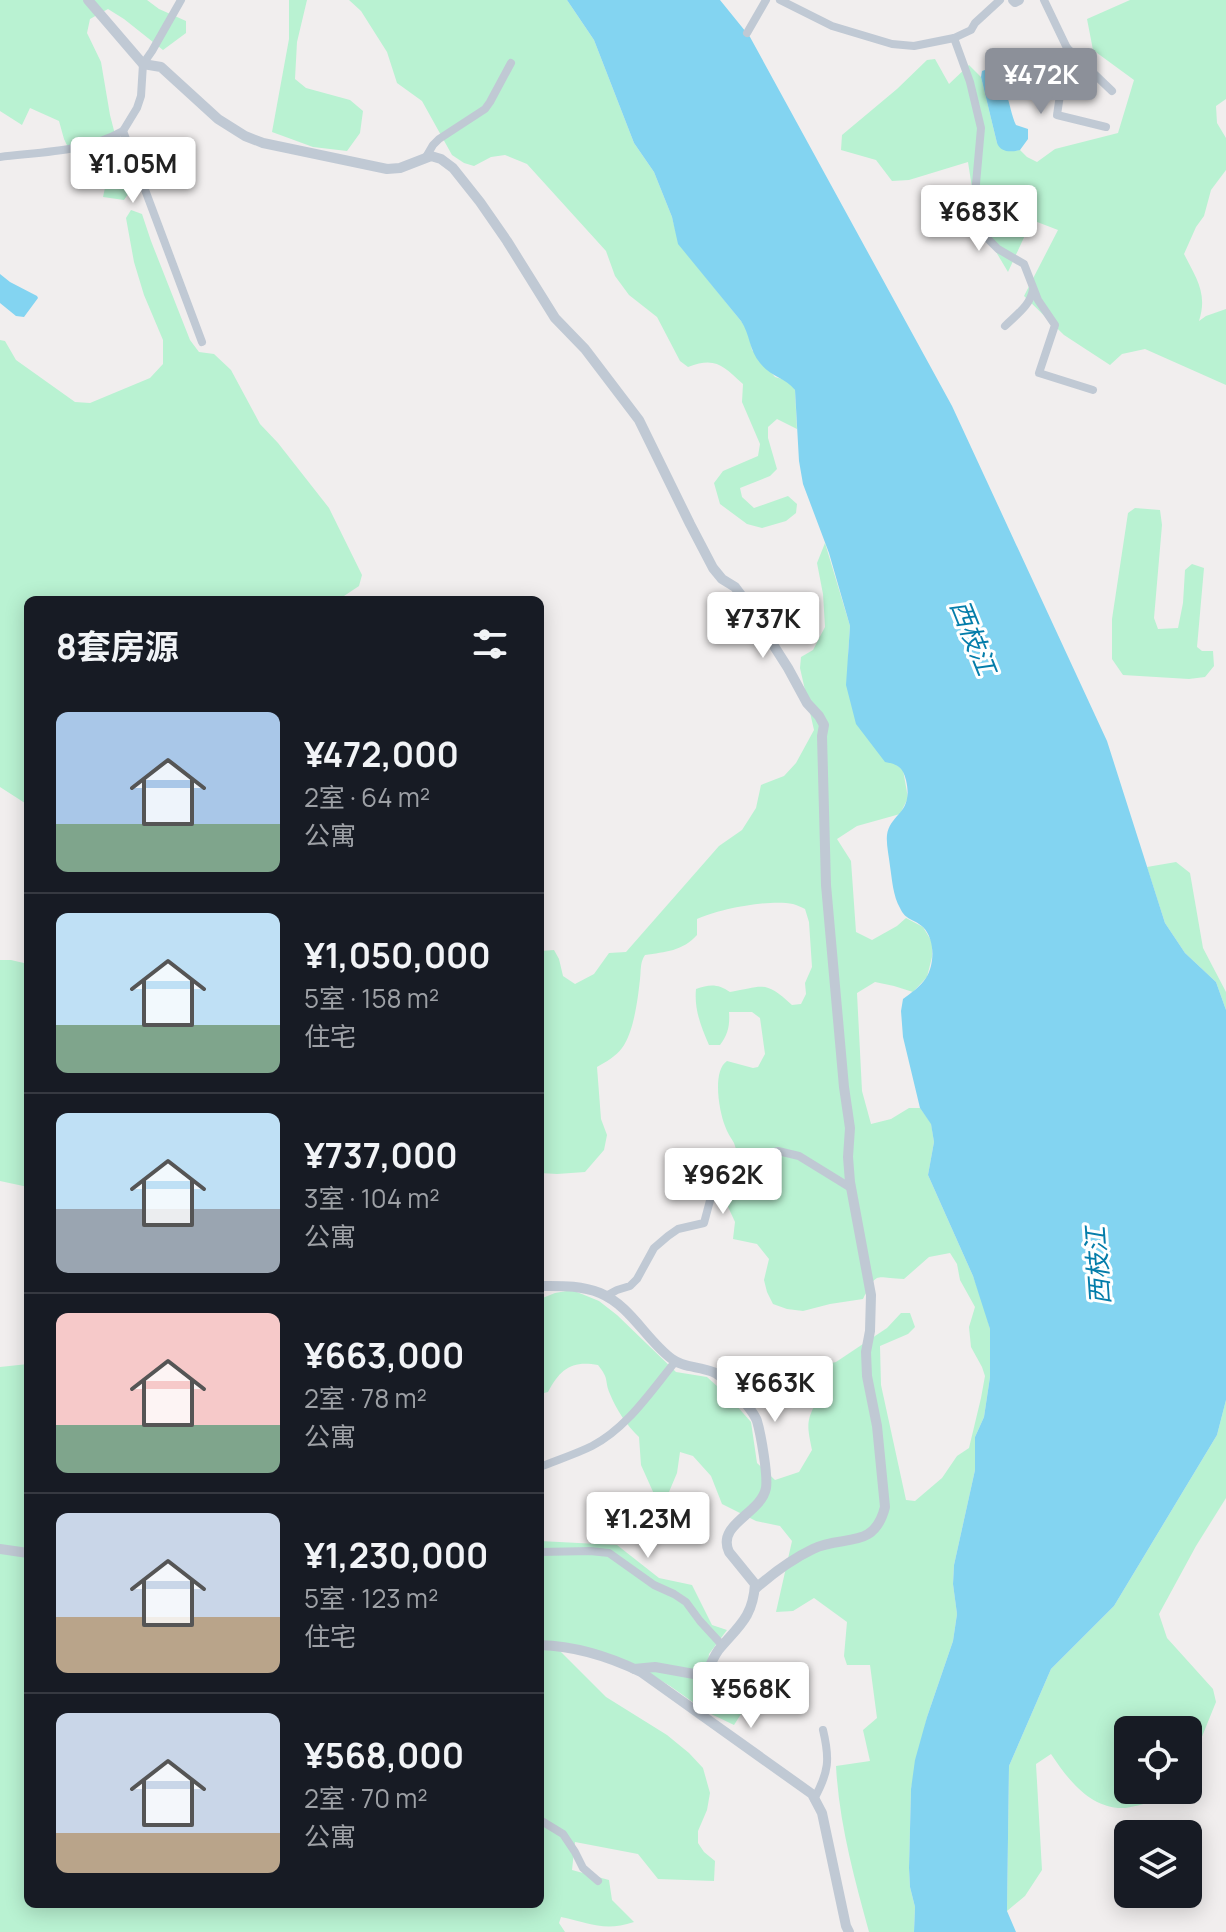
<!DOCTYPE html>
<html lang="zh">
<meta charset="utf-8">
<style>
body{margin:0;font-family:Manrope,"Noto Sans SC",sans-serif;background:#242831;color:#f1f3f6;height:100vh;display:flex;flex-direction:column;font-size:30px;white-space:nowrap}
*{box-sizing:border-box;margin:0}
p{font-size:26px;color:#9ea1a6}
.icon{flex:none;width:44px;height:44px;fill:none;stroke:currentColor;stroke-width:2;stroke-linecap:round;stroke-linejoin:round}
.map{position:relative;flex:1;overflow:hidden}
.drawer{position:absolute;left:24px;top:596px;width:520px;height:1312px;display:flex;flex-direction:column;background:#171b24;border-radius:12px;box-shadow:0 4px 20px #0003}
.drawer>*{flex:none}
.controls{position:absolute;left:1114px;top:1716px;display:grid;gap:16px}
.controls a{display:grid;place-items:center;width:88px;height:88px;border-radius:12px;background:#171b24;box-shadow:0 4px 20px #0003;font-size:40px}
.price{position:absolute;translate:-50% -68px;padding:0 18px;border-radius:8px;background:#fff;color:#222;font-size:26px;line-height:52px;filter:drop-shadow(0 2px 4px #0008)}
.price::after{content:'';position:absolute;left:50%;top:48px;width:24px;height:18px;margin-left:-12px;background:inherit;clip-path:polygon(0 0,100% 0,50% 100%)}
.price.selected{background:#8c9099;color:#fff}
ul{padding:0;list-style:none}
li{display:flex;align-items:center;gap:24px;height:200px;padding:0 32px}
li+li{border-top:2px solid #363941}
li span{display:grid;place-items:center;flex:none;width:224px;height:160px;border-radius:12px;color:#555}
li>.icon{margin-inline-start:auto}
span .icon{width:96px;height:96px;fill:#fffc;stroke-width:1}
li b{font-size:34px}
h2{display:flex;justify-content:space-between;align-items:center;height:96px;padding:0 32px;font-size:34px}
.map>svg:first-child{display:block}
.green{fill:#b9f2d2}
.water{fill:#83d4f1}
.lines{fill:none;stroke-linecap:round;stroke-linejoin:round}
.minor{stroke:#c0c9d4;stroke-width:8}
.tertiary{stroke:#c0c9d4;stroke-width:10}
.labels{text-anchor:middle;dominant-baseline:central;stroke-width:6;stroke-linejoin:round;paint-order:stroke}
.water-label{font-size:26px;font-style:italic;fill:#047daa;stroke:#fff}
</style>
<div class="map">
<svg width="1226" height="1932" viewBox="0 0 1226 1932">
<rect width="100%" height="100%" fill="#f1eeee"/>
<!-- green -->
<g class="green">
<path d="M0,0h147l12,9 27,12v12l-23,17 -39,-31 -16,-10 -18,10 -3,14 14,29 9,53 11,43 11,30 -8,12 -21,-3 3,-14 -28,-15 -14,-29 -5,-18 -29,-13 -8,17 -22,-14z"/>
<path d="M289,0h18l-10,42 -2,37 11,9 44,12 13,11 -3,22 -13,18 -34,-4 -41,-15 17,-93z"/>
<path d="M349,0h218l27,40 40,103 20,29 18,45 7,27 62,77 7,10 4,19 23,27 14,4 6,9 2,39 -20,-10 -9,8v11l9,31 -7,7 -30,12 2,9 12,11 34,-12 9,8 -1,9 -10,8 -24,7 -15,-4 -27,-20 -6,-21 9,-12 35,-15 2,-12 -18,-42 1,-18c-20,-18 -27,-28 -55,-17l-8,-6 -23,-44 -28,-22 -14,-19 -9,-25 -79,-87 -22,-9 -14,2 -17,9 -10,-3 -12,-8 -30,-54 -25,-18 -10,-31 -26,-41z"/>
<path d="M1130,0h96v99l-10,7 1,17 9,15v32l-15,20 -7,26 -8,11 -12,27c12,24 24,39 15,67l7,-5 20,-7v76l-81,-36 -23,5 -12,11 -46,-30 -40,-39 34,-66 -26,-10 -24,52 -31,-52 -9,-58 -59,18 -17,1 -16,-21 -35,-10 1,-15 55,-46 30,-29 8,-1 14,25 20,-19 12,12 16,66 16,8 7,-1 7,7 10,5 18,-13 63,-16 16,-53 -41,-30 -6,-31z"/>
<path d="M131,210l11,4 9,27 39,99 9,12 15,2 17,16 29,54 18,19 51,65 33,67 -3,11 -21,14h-310v205l-28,-18v-447l5,1 11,19 59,42 15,1 60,-25 13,-14v-24l-19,-45 -10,-33 -8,-44z"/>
<path d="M1135,508l25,2 2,15 -8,93 4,11 20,-1 5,-25 2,-33 7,-6 12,4 -7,79 5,4h11l1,15 -9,11 -16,2 -66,-4 -11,-16v-40l16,-106z"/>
<path d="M825,543l25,83 -2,29 47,109 8,6 5,28 -8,16 -43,12 -20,13 14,22 5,71 16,8 25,-14 9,-8 17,9 9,15v15l-5,20 -14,15 -19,-6 -19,-4 -18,11 5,98 9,33 20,-5 18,-11h11l11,15 3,19 -6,33 45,101 11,30 6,23v48l-6,40 -9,20v33l-21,95 -1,19 4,30 -4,27 -26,76 -16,72 -2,79 1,19 5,20 -1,25h-45c-15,-55 -30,-109 -33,-166l34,-5 -7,-31 14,-12 -7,-53h-23l-3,-9 3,-34 -33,-24 -21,13 -17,1 16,-71 -12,-15 -24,-5 -34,-17 -11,-28 -18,-20 -13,-4 -3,21 -8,19 -15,2 -13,-29 -2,-28c-12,-11 -23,-28 -29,-43 -6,-14 0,-14 -12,-29 -26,-5 -38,4 -50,27l-8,2v-95l15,-6 17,-3 27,11 18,14 59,57 31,5 21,19 23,26 6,41 18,17 24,-8 13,-22c-4,-21 -7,-28 4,-47l-8,-20 2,-15 26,-6 51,-34 14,-15h9l5,14 -7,7 -28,12 1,39 25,115 9,1 27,-23 15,-22 12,-8 12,-50 4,-22 -3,-9 -11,-20 -2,-20 6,-20 -15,-27 -3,-16 -7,-11 -21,4 -25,22c-30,-1 -26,-9 -41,20l-33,5 -27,7 -16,-2 -14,-5 -6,-12 -3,-12 5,-21 -12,-15 -24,-5 2,-17 -11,-24 -11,2 2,-4 27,-28c-3,-8 -5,-17 -8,-25 -3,-5 -7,-11 -9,-17 -6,-15 -13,-55 2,-65l26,7 5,-1 7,-13 -5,-36 -8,-6h-23c1,13 -1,23 -9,33h-11c-8,-18 -15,-36 -13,-56 14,-5 22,-5 34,3 34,-6 35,-12 62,13l9,-1 5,-10 -1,-11 7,-16 -3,-45 -4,-13c-4,-2 -8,-4 -12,-5 -23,-5 -74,5 -96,15v16c-14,16 -32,17 -52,20 -5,7 -4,15 -5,24 -2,19 -6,53 -18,69 -6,8 -16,14 -25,19l4,52 6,16 -3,15 -19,22 -28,2 -17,-1v-222l14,-1 5,9 4,17 12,8 19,-10 15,-21 17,-1 93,-106 23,-16 14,-22 5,-23 23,-9 12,-13 18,-33 -14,-62 1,-11 12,-7 12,-23 -2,-33 -6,-31z"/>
<path d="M1176,862l14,11 13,75 23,44v18l-10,-28 -31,-29 -20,-30 -18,-56z"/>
<path d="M0,960h11l17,4v223l-28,-6z"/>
<path d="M28,1364v540h512v-363l77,4 42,33 33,7 20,40 15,5 -18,24 -3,30 34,10 1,20 -7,11 -27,-13 -37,-26 -40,-24 -71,-12 47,47 61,38 22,18 14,15 7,25 -3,17 -9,21v12l6,9 11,9 -1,20 -56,-2 -20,-25 -63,-12 -3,28 37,10 3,20 22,22c-30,10 -44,1 -73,-5l-2,6 6,9h-565v-565z"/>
<path d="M1226,1400v98l-30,48 -37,68 8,24 46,51 3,13 -17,42 -11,15v-29h-60v60h36l-8,11c-11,2 -26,8 -38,7 -31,-3 -51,-30 -67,-54l-15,10 6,106 -17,26 -18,15 2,-145 42,-97 63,-63 103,-171z"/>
</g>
<!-- water -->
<g class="water">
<path d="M567,0h153l30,37 202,369 155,335 58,182 20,30 31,29 10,28v390l-9,35 -103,171 -63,63 -42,97 -2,145 9,21h-102l1,-25 -5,-20 -1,-19 2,-79 4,-29 12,-43 26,-76 4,-27 -4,-30 1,-19 21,-95v-33l9,-20 6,-40v-48l-17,-53 -45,-101 6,-33 -3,-18 -11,-16 -17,-71 -2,-26 2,-12c8,-6 17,-12 23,-21 9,-14 9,-39 -3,-51 -10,-9 -17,-6 -23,-19 -7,-12 -8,-29 -10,-42 -1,-10 -4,-22 -3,-31 3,-22 27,-21 19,-55 -3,-13 -9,-16 -21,-18l-29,-38 -10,-39 4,-59 -21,-73 -26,-69 -4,-23 -4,-71c-9,-12 -25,-14 -35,-27 -11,-13 -10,-29 -19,-42l-63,-77 -6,-27 -18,-45 -20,-29 -40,-103z"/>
<path d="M988,69c20,8 20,39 28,56l12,4v10l-8,11c-9,2 -19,3 -23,-7l-16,-66 1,-6z"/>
<path d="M0,274l10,8 27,14 1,2 -14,19 -8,-1 -16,-13z"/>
</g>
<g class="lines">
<!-- minor -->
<g class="minor">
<path d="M181,0l-29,51 -9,13 -2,32 -4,12 -14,23 79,211"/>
<path d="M780,0l52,26 60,18 22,2 40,-8 17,-8 4,-7 25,-23"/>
<path d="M1044,0l23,48 45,43"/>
<path d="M747,33l19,-33"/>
<path d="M954,38l16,44 11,46 -6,67 -4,16 1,8 3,7 23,23 26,15 14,36 17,25 -16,48 54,17"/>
<path d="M1067,48l-10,67 49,12"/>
<path d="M0,157c40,-5 86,-5 123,-26"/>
<path d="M426,157l7,-12 6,-6 46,-30 5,-7 21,-39"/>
<path d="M941,203h32"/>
<path d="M954,230l10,-27"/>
<path d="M1005,326c11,-11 26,-21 28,-37"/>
<path d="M606,1296l11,-6 13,-4 7,-7 17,-31 14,-12 10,-7 26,-6 8,-30 21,-24 16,-11 29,-7 21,5 52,32"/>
<path d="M540,1467c17,-7 36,-13 52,-21 35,-18 59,-55 83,-84"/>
<path d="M540,1552l50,-1 19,2 45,32 20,9 12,8 14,19 22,24"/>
<path d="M705,1676l41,9v21"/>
<path d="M814,1799c15,-27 16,-40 9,-69"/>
<path d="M540,1820l23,14 12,18 8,16 15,13"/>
</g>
<!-- tertiary -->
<g class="tertiary">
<path d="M88,0l55,64 18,3 57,52 27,17 18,7 124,26 13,-1 31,-12 10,3 12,9 27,34 27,39 48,77 30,31 54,71 51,104 23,44 9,11 13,8 9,12 44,69 19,35 12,13 5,9 -2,11 4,149 18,202 6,41 -2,29 2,25 21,113 -1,36 -4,21 1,24 10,50 8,81c-11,44 -42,27 -72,42 -21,10 -41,25 -58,40"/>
<path d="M1013,0l2,2 4,-2"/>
<path d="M540,1286c21,0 40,-1 60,7 31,13 46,47 72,66 12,9 27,7 41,13 11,4 40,38 44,49 4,14 11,54 9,67 -5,26 -50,36 -37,64l26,32c-2,32 -15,41 -34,63 -7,7 -11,20 -16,29l-50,-9 -21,2"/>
<path d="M0,1549l28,4"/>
<path d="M540,1645c34,1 70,12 101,27l171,122 10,19 24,113 3,6"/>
</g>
</g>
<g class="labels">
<!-- water labels -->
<g class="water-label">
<text transform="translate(974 637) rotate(68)">西枝江</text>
<text transform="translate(1097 1266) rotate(-94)">西枝江</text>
</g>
</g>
</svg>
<div class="controls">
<a><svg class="icon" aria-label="locate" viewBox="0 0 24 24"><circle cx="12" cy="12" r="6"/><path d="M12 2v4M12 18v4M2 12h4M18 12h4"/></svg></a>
<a><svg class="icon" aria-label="layers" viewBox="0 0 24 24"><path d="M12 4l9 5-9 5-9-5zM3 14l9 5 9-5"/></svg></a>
</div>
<b class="price selected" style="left:1041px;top:116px">¥472K</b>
<b class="price" style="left:133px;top:205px">¥1.05M</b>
<b class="price" style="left:979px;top:253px">¥683K</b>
<b class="price" style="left:763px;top:660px">¥737K</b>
<b class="price" style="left:723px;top:1216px">¥962K</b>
<b class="price" style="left:775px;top:1424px">¥663K</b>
<b class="price" style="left:648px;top:1560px">¥1.23M</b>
<b class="price" style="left:751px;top:1730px">¥568K</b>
<section class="drawer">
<h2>8套房源<svg class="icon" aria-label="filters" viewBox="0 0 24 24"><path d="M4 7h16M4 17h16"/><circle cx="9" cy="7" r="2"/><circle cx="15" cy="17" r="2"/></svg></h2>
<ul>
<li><span style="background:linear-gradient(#a9c7e8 70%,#7fa58c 0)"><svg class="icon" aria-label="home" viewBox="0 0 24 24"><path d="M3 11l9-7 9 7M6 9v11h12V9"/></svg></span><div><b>¥472,000</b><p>2室 · 64 m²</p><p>公寓</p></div></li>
<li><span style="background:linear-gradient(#bfe0f5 70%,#7fa58c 0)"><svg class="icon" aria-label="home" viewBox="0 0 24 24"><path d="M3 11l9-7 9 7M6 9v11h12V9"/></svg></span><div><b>¥1,050,000</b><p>5室 · 158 m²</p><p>住宅</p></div></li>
<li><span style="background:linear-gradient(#bfe0f5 60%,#9aa5b1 0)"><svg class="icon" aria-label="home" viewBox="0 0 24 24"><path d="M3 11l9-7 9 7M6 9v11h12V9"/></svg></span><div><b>¥737,000</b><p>3室 · 104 m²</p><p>公寓</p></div></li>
<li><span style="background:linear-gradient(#f6c9c9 70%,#7fa58c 0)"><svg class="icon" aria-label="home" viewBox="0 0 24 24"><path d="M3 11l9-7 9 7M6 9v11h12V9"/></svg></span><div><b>¥663,000</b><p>2室 · 78 m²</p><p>公寓</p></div></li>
<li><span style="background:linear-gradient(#c9d6e8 65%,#b9a48a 0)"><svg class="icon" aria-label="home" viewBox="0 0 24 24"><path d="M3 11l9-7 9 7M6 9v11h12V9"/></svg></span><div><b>¥1,230,000</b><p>5室 · 123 m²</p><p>住宅</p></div></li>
<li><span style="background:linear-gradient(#c9d6e8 75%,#b9a48a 0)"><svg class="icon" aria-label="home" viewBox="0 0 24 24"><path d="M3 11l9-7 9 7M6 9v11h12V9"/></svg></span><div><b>¥568,000</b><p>2室 · 70 m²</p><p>公寓</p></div></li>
</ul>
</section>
</div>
